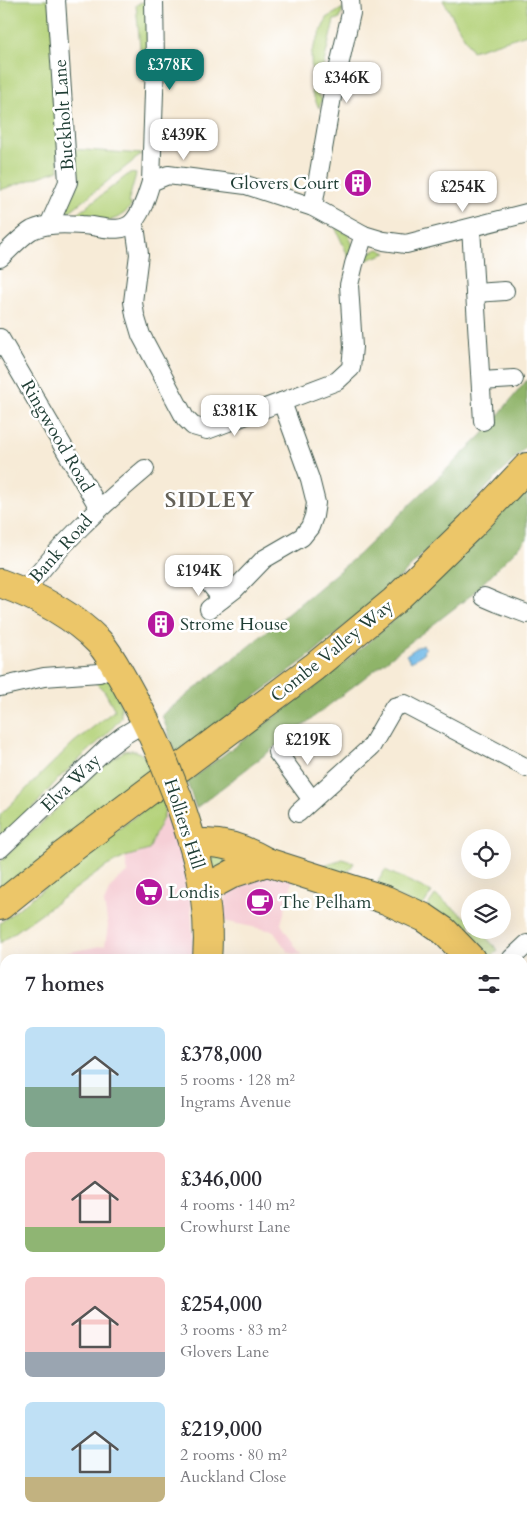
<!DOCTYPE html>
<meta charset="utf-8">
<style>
body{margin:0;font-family:Cardo,serif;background:#f7f7f7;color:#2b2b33;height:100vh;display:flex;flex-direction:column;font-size:19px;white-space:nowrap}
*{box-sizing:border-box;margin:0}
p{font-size:16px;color:#7c7c81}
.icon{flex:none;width:28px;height:28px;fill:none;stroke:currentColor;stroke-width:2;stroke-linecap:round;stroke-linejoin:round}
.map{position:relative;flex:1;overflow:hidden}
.sheet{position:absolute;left:0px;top:954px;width:528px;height:571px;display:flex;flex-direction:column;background:#fff;border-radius:15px 15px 0 0;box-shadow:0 5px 20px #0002}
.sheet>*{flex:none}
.buttons{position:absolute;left:461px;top:829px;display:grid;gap:10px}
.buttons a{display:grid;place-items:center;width:50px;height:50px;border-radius:50%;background:#fff;box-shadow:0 5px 20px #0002;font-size:25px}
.price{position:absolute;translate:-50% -42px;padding:0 11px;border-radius:10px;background:#fff;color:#222;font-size:16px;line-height:32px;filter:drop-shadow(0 1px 2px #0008)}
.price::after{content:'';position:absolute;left:50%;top:30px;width:15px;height:11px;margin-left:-8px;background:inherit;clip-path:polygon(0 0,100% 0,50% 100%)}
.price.current{background:#0f766e;color:#fff}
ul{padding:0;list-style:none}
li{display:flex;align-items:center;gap:15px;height:125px;padding:0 25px}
li span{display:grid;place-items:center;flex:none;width:140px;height:100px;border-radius:8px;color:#555}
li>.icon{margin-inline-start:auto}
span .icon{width:60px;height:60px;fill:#fffc;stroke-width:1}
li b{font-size:21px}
h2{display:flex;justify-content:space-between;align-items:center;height:60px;padding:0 25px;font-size:21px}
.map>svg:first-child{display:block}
.built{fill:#f6cfd6}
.green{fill:#b4d279;stroke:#6a8856}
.forest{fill:#8fb469;stroke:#57784e}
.water{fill:#70b9e8;stroke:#487b8e}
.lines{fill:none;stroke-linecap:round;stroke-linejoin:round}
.street-casing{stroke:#3f574c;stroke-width:20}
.secondary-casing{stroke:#3f574c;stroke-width:26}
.primary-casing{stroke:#3f574c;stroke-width:30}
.street{stroke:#fff;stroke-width:18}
.secondary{stroke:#f7e8c3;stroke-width:24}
.primary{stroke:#ecc669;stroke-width:28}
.primary-bridge-casing{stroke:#3f574c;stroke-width:30;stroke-linecap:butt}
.primary-bridge{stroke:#ecc669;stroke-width:28}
.labels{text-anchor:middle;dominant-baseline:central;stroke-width:5;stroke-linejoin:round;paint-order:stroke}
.street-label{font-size:18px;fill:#1f3d34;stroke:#fff}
.poi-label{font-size:18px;fill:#1f3d34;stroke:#fff;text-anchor:start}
.district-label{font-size:22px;font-weight:bold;letter-spacing:1px;fill:#646158;stroke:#fff}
</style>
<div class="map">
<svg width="527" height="1524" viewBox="0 0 527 1524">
<rect width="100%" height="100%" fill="#fff"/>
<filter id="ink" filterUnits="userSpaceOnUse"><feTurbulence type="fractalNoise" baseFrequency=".02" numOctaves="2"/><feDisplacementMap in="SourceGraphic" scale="10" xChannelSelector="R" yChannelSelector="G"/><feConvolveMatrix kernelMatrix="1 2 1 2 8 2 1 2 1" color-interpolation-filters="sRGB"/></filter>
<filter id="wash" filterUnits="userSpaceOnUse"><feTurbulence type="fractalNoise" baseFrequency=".0096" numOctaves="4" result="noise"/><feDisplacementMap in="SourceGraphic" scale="20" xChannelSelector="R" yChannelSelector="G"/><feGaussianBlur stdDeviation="1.12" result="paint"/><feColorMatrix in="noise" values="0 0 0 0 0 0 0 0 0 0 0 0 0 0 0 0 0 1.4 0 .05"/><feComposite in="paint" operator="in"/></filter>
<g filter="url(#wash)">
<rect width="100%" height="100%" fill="#f7ebd7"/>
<!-- built -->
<g class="built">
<path d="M165,803l13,39 10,41 3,23 3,53h-128l-1,-6 40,-8 3,-19 -4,-23 5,-13 9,-11 10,-6 -3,-16 24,-7 8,-19 7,-13z"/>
<path d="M262,873l31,6 -12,45 20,31 -8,-1 -5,-2 -15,-21 -50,-10 1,-18 4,-11z"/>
</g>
<!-- green -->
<g class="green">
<path d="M0,0h51l8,170 -59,20z"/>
<path d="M443,0h84v34l-55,17z"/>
<path d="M142,2l7,3 -1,74 -3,3 -2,-3 -7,-74z"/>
<path d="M343,8l-3,11 -6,1 -17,73 5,6 -3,9 -7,-15 -1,-40 16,-35z"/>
<path d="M71,149l71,5 -72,57h-5l15,-32 -8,-18z"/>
<path d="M130,173l6,1 -8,29 4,2c-18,23 -34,15 -59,12z"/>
<path d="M335,227l13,7 5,12 -4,12z"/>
<path d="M379,249l8,4 -26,9 5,-8z"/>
<path d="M110,680l11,25v13l-13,15 -50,46 -31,36 -27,23v-23l73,-72 42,-33 -10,-18 -10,-10z"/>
<path d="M132,750c13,3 17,11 21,23l-153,121v-32l96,-90 28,-21z"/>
<path d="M162,795c6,16 2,21 -5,35 -3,6 -5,13 -8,20l-24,7 -18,9 -107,77v-20z"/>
<path d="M236,855l-16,17 -9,-4 -1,-7 3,-5z"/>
<path d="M343,859l11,4 -10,15 -30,-10z"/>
<path d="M385,870l47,22 -10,15 -48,-19z"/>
<path d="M435,895l33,24 2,2v9h9l19,20 -10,9h-5l-57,-51z"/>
</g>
<!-- forest -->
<g class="forest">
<path d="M527,380v66l-141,146 -78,65 -132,98 -14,-40 92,-73 104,-87 124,-120z"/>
<path d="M527,484v55l-57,57 -274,212 -9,-26 136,-101 79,-68 82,-79z"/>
</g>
<!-- water -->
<path class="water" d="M423,645l3,3 -3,3 1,2 -13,9 -5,-7 13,-9 1,1z"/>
</g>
<g filter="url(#ink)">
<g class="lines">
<defs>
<g id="street">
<path d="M151,182l4,-120 -1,-62"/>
<path d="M313,207l19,-110 19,-84 -1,-13"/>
<path d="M133,222l3,11 3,21 -6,48 2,13 6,20 44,83 8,8 14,4 130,-49 14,-13 2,-21 -4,-62 5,-21 10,-29"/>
<path d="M49,225l19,-43 -12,-182"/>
<path d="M471,228l12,193"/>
<path d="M0,258c8,-7 23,-23 32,-28 15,-7 34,-6 50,-5 16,0 39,11 52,-4 9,-11 13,-26 17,-39l17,-7 78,10 67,22 51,28 20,6 22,3 121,-31"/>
<path d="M475,293l30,-2"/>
<path d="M0,338l99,170"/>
<path d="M481,381l33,-2"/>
<path d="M202,574l20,25"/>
<path d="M24,592c35,-47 77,-86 121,-123"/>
<path d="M484,597l14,6 29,11"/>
<path d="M209,609l26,-20 29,-30 38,-22 8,-10 4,-11 2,-13 -6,-24 -28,-77"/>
<path d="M0,687l44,-10 55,-4 16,-8"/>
<path d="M277,752l35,48"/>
<path d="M298,813l73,-66 23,-40 11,-3 122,64"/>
<path d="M0,849l107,-101 17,-13 22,-13"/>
<path d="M511,959l16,-15"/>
<path d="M0,1274l5,1"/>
<path d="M0,1456l5,1"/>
<path d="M522,1497l5,-1"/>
<path d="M204,1524l7,-4"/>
</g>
<path id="secondary" d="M310,1520l1,4"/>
<g id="primary">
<path d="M0,583c36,13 72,31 99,59 8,9 15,21 21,32 16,28 31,56 43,86"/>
<path d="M178,798c18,52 34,105 29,161"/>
<path d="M193,844c26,-4 52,5 74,18l119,38 39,18 19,13 27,28"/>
<path d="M204,889l30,-16 33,-11"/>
<path d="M0,906l62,-50 252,-189 80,-66 77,-75 56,-59"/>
<path d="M522,1027l5,6"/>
<path d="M0,1070l5,-4"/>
</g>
</defs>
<!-- street casing -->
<use href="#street" class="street-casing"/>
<!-- secondary casing -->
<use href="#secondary" class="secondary-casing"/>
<!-- primary casing -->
<use href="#primary" class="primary-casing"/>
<!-- street -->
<use href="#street" class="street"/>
<!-- secondary -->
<use href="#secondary" class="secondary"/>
<!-- primary -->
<use href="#primary" class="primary"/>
<defs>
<path id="primary-bridge" d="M163,760l15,38"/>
</defs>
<!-- primary-bridge casing -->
<use href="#primary-bridge" class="primary-bridge-casing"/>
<!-- primary-bridge -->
<use href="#primary-bridge" class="primary-bridge"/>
</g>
</g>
<!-- icons -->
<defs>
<symbol id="building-disc" viewBox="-11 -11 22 22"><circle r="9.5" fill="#b5179e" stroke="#fff"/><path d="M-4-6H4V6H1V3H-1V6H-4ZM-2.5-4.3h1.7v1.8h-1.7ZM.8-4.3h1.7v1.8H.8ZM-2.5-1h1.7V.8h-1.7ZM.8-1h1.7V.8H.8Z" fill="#fff"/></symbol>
<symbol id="supermarket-disc" viewBox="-11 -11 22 22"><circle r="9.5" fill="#b5179e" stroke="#fff"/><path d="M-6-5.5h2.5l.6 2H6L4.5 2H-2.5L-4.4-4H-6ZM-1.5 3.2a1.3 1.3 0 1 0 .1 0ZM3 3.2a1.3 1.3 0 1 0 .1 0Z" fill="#fff"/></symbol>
<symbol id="cafe-disc" viewBox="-11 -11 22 22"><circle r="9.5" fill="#b5179e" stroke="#fff"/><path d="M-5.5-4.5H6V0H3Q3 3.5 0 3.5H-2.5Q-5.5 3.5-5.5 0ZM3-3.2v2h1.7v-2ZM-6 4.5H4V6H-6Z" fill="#fff"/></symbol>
</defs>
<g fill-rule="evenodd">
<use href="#building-disc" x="342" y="167" width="32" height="32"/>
<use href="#building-disc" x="145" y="608" width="32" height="32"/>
<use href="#supermarket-disc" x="133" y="876" width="32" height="32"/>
<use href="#cafe-disc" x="244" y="886" width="32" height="32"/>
</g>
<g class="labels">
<!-- street labels -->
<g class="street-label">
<text transform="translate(64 115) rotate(-94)">Buckholt Lane</text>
<text transform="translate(57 436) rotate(60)">Ringwood Road</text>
<text transform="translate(61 549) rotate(-48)">Bank Road</text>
<text transform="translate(332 651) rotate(-39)">Combe Valley Way</text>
<text transform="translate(71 783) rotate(-44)">Elva Way</text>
<text transform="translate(184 824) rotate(72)">Holliers Hill</text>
</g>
<!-- poi labels -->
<g class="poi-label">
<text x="339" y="183" text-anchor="end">Glovers Court</text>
<text x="180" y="624">Strome House</text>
<text x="168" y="892">Londis</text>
<text x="279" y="902">The Pelham</text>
</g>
<!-- district labels -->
<g class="district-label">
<text x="210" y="500">SIDLEY</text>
</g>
</g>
</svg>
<div class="buttons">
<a><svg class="icon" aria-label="locate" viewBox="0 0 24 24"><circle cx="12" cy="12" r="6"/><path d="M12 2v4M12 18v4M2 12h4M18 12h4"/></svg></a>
<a><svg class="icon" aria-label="layers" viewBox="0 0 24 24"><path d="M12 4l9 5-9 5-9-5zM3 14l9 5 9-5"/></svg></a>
</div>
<b class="price current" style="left:170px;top:91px">£378K</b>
<b class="price" style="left:347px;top:104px">£346K</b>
<b class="price" style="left:184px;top:161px">£439K</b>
<b class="price" style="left:463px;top:213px">£254K</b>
<b class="price" style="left:235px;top:437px">£381K</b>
<b class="price" style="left:199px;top:597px">£194K</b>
<b class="price" style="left:308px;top:766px">£219K</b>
<section class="sheet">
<h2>7 homes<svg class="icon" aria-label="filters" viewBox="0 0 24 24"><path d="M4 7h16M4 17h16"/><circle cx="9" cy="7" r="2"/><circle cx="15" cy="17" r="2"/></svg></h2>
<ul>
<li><span style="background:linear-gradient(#bfe0f5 60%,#7fa58c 0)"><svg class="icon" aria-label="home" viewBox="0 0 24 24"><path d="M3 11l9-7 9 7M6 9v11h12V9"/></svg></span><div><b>£378,000</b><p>5 rooms · 128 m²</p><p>Ingrams Avenue</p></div></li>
<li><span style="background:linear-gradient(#f6c9c9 75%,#8fb573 0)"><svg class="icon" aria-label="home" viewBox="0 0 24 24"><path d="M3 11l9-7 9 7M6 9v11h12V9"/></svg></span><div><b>£346,000</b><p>4 rooms · 140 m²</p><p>Crowhurst Lane</p></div></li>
<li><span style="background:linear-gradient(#f6c9c9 75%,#9aa5b1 0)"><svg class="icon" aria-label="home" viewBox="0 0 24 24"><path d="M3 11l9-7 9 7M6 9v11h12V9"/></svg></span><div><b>£254,000</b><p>3 rooms · 83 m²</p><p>Glovers Lane</p></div></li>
<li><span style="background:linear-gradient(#bfe0f5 75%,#c2b280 0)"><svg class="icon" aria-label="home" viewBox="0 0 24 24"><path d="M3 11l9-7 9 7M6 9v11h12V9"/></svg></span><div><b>£219,000</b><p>2 rooms · 80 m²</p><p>Auckland Close</p></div></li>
</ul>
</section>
</div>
